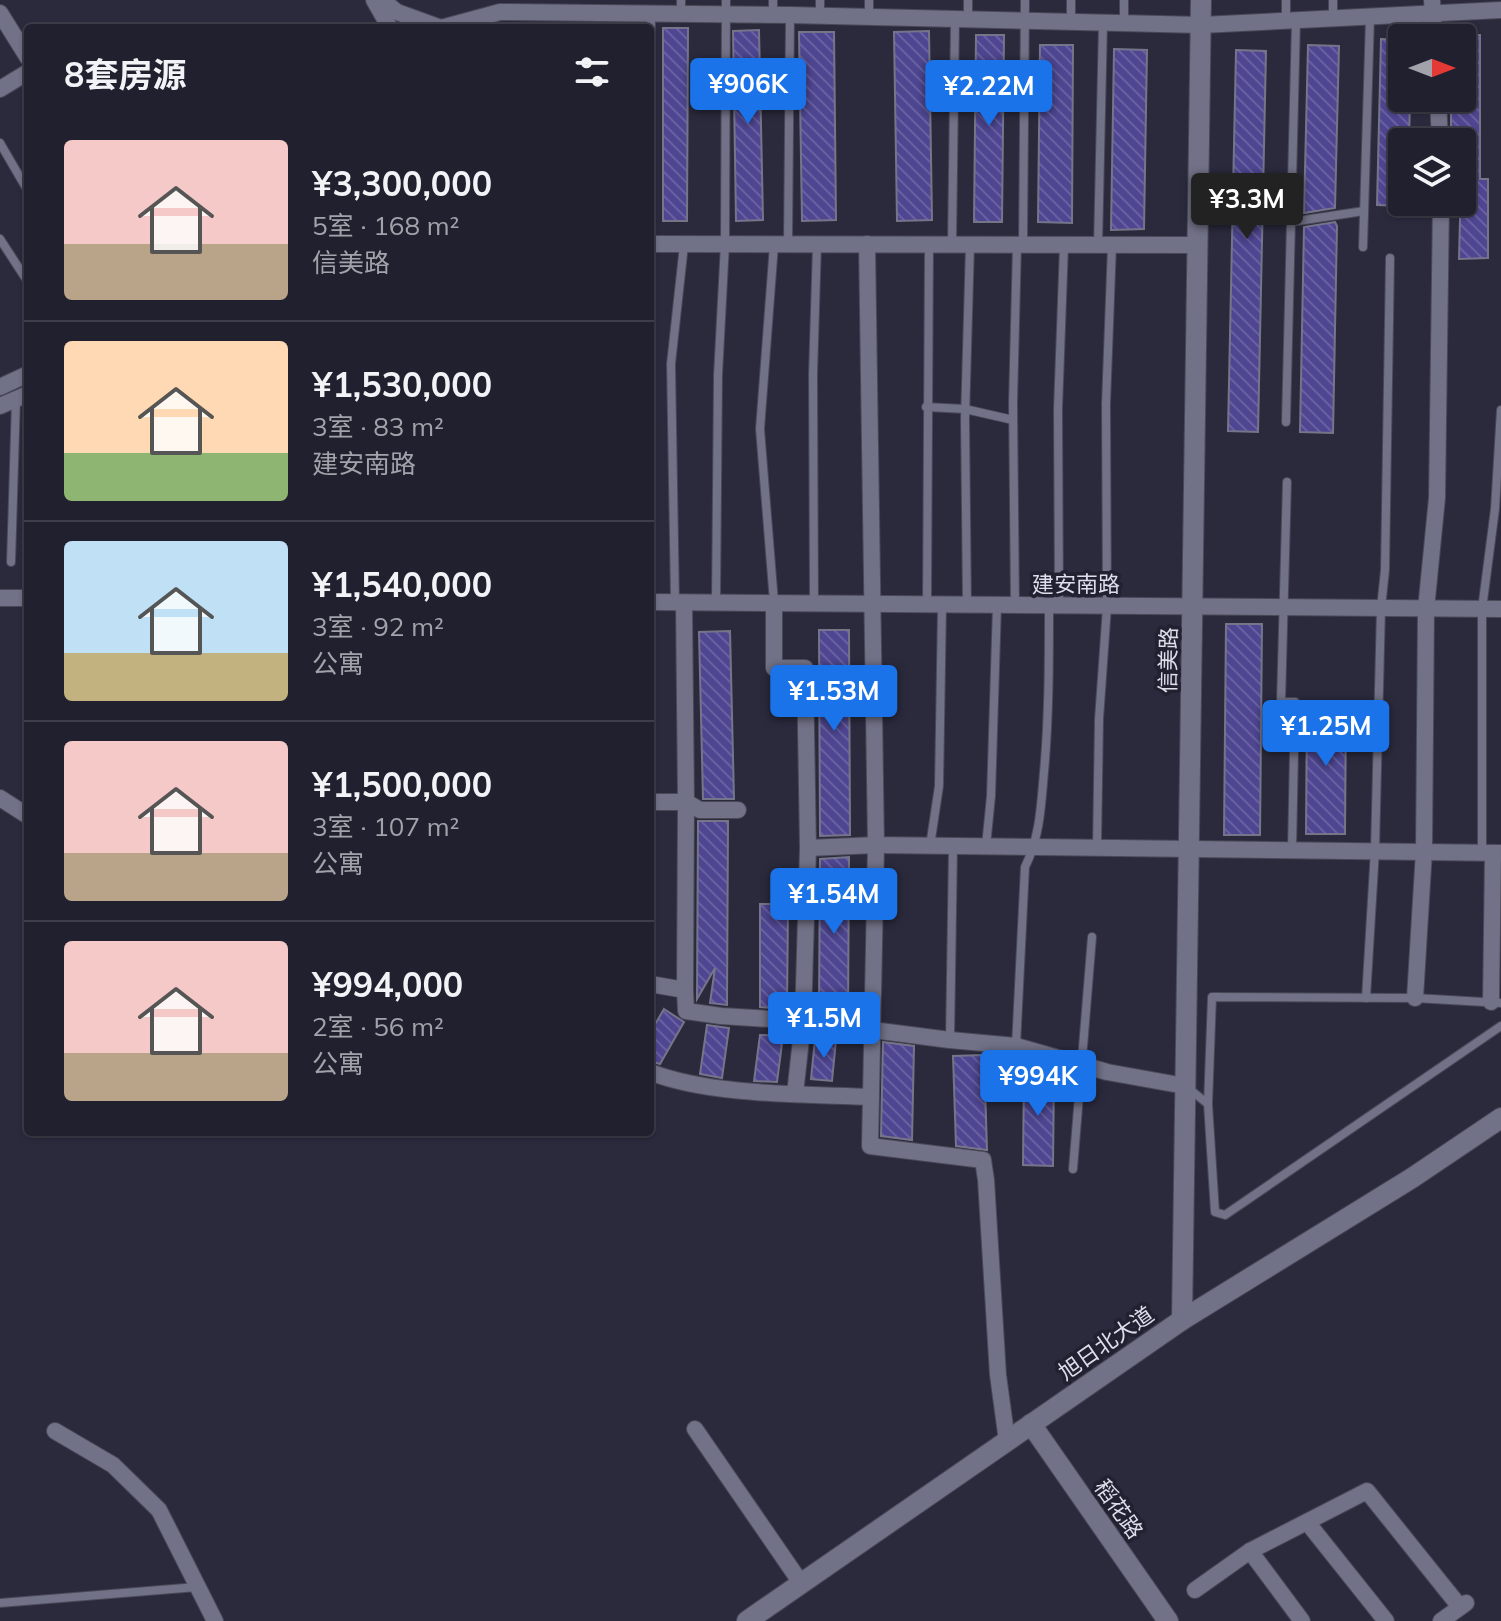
<!DOCTYPE html>
<html lang="zh">
<meta charset="utf-8">
<style>
body{margin:0;font-family:Mulish,"Noto Sans SC",sans-serif;background:#2d2d3a;color:#f1f3f6;height:100vh;display:flex;flex-direction:column;font-size:30px;white-space:nowrap}
*{box-sizing:border-box;margin:0}
p{font-size:26px;color:#a2a3aa}
.icon{flex:none;width:44px;height:44px;fill:none;stroke:currentColor;stroke-width:2;stroke-linecap:round;stroke-linejoin:round}
.map{position:relative;flex:1;overflow:hidden}
.panel{position:absolute;left:24px;top:24px;width:630px;height:1112px;display:flex;flex-direction:column;background:#20202e;border-radius:8px;box-shadow:0 2px 6px #0004,0 0 0 2px #3d3e4a}
.panel>*{flex:none}
.needle{width:52px;rotate:90deg}
.fabs{position:absolute;left:1388px;top:24px;display:grid;gap:16px}
.fabs a{display:grid;place-items:center;width:88px;height:88px;border-radius:8px;background:#20202e;box-shadow:0 2px 6px #0004,0 0 0 2px #3d3e4a;font-size:40px}
.price{position:absolute;translate:-50% -68px;padding:0 18px;border-radius:8px;background:#1a73e8;color:#fff;font-size:26px;line-height:52px;filter:drop-shadow(0 2px 4px #0008)}
.price::after{content:'';position:absolute;left:50%;top:48px;width:24px;height:18px;margin-left:-12px;background:inherit;clip-path:polygon(0 0,100% 0,50% 100%)}
.price.selected{background:#222;color:#fff}
ul{padding:0;list-style:none}
li{display:flex;align-items:center;gap:24px;height:200px;padding:0 40px}
li+li{border-top:2px solid #3d3e4a}
li span{display:grid;place-items:center;flex:none;width:224px;height:160px;border-radius:8px;color:#555}
li>.icon{margin-inline-start:auto}
span .icon{width:96px;height:96px;fill:#fffc;stroke-width:1}
li b{font-size:34px}
h2{display:flex;justify-content:space-between;align-items:center;height:96px;padding:0 40px;font-size:34px}
.map>svg:first-child{display:block}
.building{fill:url(#building-back-hatch);stroke:#75758a;stroke-width:2}
.lines{fill:none;stroke-linecap:round;stroke-linejoin:round}
.lane-casing{stroke:#484857;stroke-width:10}
.street-casing{stroke:#484857;stroke-width:18}
.secondary-casing{stroke:#484857;stroke-width:22}
.lane{stroke:#717187;stroke-width:8}
.street{stroke:#717187;stroke-width:16}
.secondary{stroke:#717187;stroke-width:20}
.labels{text-anchor:middle;dominant-baseline:central;stroke-width:7;stroke-linejoin:round;paint-order:stroke}
.street-label{font-size:22px;fill:#dddeea;stroke:#212132}
</style>
<div class="map">
<svg width="1501" height="1621" viewBox="0 0 1501 1621">
<defs>
<pattern id="building-back-hatch" width="6" height="6" patternUnits="userSpaceOnUse" patternTransform="scale(2)"><rect width="6" height="6" fill="#4e4691"/><path d="M-1 5l2 2M0 0l6 6M5-1l2 2" fill="none" stroke="#6760a1"/></pattern>
</defs>
<rect width="100%" height="100%" fill="#2b2a3d"/>
<!-- building -->
<g class="building">
<path d="M663,28h25l-1,193h-24z"/>
<path d="M759,30l4,190 -27,1 -3,-190z"/>
<path d="M929,31l3,189 -35,1 -3,-189z"/>
<path d="M799,32h35l2,188 -34,1z"/>
<path d="M976,35h28l-2,187h-28z"/>
<path d="M1462,35h18v144h8v79l-29,1 3,-117h-11v-44h11z"/>
<path d="M1381,39l21,1v58h8l-1,44h-7v64l-25,-1z"/>
<path d="M1040,45h33l-1,178 -34,-1z"/>
<path d="M1308,45l31,1 -4,162 -31,5z"/>
<path d="M1114,49l33,1 -3,179 -33,1z"/>
<path d="M1236,50l30,1 -8,381 -30,-1z"/>
<path d="M1335,222l2,4 -4,207 -33,-1 4,-205z"/>
<path d="M1226,624h36l-2,211h-36z"/>
<path d="M819,630h30l1,205 -30,1z"/>
<path d="M730,631l4,168h-31l-4,-167z"/>
<path d="M1307,703h39l-1,131h-39z"/>
<path d="M698,821h30l-1,184 -17,-2 5,-35 -18,31z"/>
<path d="M849,857l-1,158h-5l-24,-3 1,-153z"/>
<path d="M760,904h28l-1,105 -27,-2z"/>
<path d="M664,1009l20,13 -24,42 -10,-3v-28z"/>
<path d="M707,1025l22,3 -7,50 -22,-4z"/>
<path d="M760,1035l23,1 -6,46 -23,-1z"/>
<path d="M815,1039l21,1 -4,41 -21,-2z"/>
<path d="M883,1042l31,4 -2,94 -31,-4z"/>
<path d="M984,1055l3,95 -31,-4 -3,-90z"/>
<path d="M1024,1071l30,1 -1,94 -30,-1z"/>
</g>
<g class="lines">
<defs>
<g id="lane">
<path d="M681,0v14"/>
<path d="M820,0v16"/>
<path d="M968,0v19"/>
<path d="M1071,0v22"/>
<path d="M1124,0v23"/>
<path d="M773,15v-15"/>
<path d="M869,17v-17"/>
<path d="M1333,18v-18"/>
<path d="M1286,21v-21"/>
<path d="M0,143l28,48"/>
<path d="M650,192l1,-178"/>
<path d="M1291,222l73,-11"/>
<path d="M0,239l28,43"/>
<path d="M788,244l2,-229"/>
<path d="M952,244l3,-224"/>
<path d="M1023,244l2,-244"/>
<path d="M774,245l-14,184 14,173"/>
<path d="M1098,245l5,-222"/>
<path d="M1363,247l7,-230"/>
<path d="M926,407l39,2 48,11"/>
<path d="M1286,422l10,-401"/>
<path d="M1287,482l-6,220h14l-3,147"/>
<path d="M11,562l5,-162"/>
<path d="M675,602l-4,-238 13,-119"/>
<path d="M716,603l2,-228 7,-131 1,-244"/>
<path d="M814,603l-1,-229 4,-129"/>
<path d="M927,604l2,-359"/>
<path d="M967,604l-2,-185 5,-174"/>
<path d="M1015,606l-2,-203 4,-158"/>
<path d="M1059,606l-1,-197 6,-163"/>
<path d="M930,846l9,-60 3,-180"/>
<path d="M986,846l5,-50 6,-190"/>
<path d="M1097,847l2,-128 8,-112 -1,-203 6,-159"/>
<path d="M1482,852v-243l13,-100 6,-99"/>
<path d="M1366,998l9,-148 6,-242 4,-38 5,-312"/>
<path d="M950,1040l3,-193"/>
<path d="M1016,1046l9,-179c15,-30 16,-61 19,-95 5,-55 5,-110 5,-166"/>
<path d="M1188,1088l20,16 7,108 10,3 276,-189"/>
<path d="M1208,1104l4,-107 203,1 86,5"/>
<path d="M1073,1169l19,-232"/>
<path d="M0,1603l197,-16"/>
</g>
<g id="street">
<path d="M374,0l16,28"/>
<path d="M382,0l15,12 44,16"/>
<path d="M1432,0l2,38"/>
<path d="M0,13l28,45"/>
<path d="M441,28l59,-16 290,3 411,10 300,-15"/>
<path d="M0,89l28,-17"/>
<path d="M1438,98l2,44"/>
<path d="M650,244l548,1"/>
<path d="M867,244l9,601 625,8"/>
<path d="M0,387l28,-13"/>
<path d="M0,406l28,-12"/>
<path d="M0,598h28"/>
<path d="M650,602l851,7"/>
<path d="M774,604v64h31l3,180 68,-3 -6,301 113,14 3,20 12,195 9,66"/>
<path d="M0,798l28,18"/>
<path d="M650,802h36l-2,-199"/>
<path d="M650,984l35,6 1,-188 14,8h38"/>
<path d="M685,990l1,21 35,5 82,5 147,19 66,6 91,26 78,14"/>
<path d="M1415,998l9,-147 2,-242 11,-111 4,-296"/>
<path d="M1491,1002l2,-149"/>
<path d="M650,1072c61,24 155,22 221,25"/>
<path d="M795,1094l8,-73 5,-173"/>
<path d="M695,1429l106,154"/>
<path d="M55,1431l58,34 46,45 56,111"/>
<path d="M1307,1522l79,99"/>
<path d="M1250,1551l52,70"/>
<path d="M1195,1590l55,-39 117,-60 93,116"/>
<path d="M1441,1621l25,-18"/>
</g>
<g id="secondary">
<path d="M1182,1320l19,-1320"/>
<path d="M1031,1424l137,197"/>
<path d="M747,1621l435,-301 230,-142 89,-60"/>
</g>
</defs>
<!-- lane casing -->
<use href="#lane" class="lane-casing"/>
<!-- street casing -->
<use href="#street" class="street-casing"/>
<!-- secondary casing -->
<use href="#secondary" class="secondary-casing"/>
<!-- lane -->
<use href="#lane" class="lane"/>
<!-- street -->
<use href="#street" class="street"/>
<!-- secondary -->
<use href="#secondary" class="secondary"/>
</g>
<g class="labels">
<!-- street labels -->
<g class="street-label">
<text x="1076" y="584">建安南路</text>
<text transform="translate(1168 660) rotate(-89)">信美路</text>
<text transform="translate(1106 1343) rotate(-35)">旭日北大道</text>
<text transform="translate(1119 1509) rotate(55)">稻花路</text>
</g>
</g>
</svg>
<div class="fabs">
<a><svg class="needle" viewBox="-14 -14 28 28"><path d="M0-13l5 13h-10z" fill="#e53935"/><path d="M0 13l5-13h-10z" fill="#a2a3aa"/></svg></a>
<a><svg class="icon" aria-label="layers" viewBox="0 0 24 24"><path d="M12 4l9 5-9 5-9-5zM3 14l9 5 9-5"/></svg></a>
</div>
<b class="price" style="left:748px;top:126px">¥906K</b>
<b class="price" style="left:989px;top:128px">¥2.22M</b>
<b class="price selected" style="left:1247px;top:241px">¥3.3M</b>
<b class="price" style="left:834px;top:733px">¥1.53M</b>
<b class="price" style="left:1326px;top:768px">¥1.25M</b>
<b class="price" style="left:834px;top:936px">¥1.54M</b>
<b class="price" style="left:824px;top:1060px">¥1.5M</b>
<b class="price" style="left:1038px;top:1118px">¥994K</b>
<section class="panel">
<h2>8套房源<svg class="icon" aria-label="filters" viewBox="0 0 24 24"><path d="M4 7h16M4 17h16"/><circle cx="9" cy="7" r="2"/><circle cx="15" cy="17" r="2"/></svg></h2>
<ul>
<li><span style="background:linear-gradient(#f6c9c9 65%,#b9a48a 0)"><svg class="icon" aria-label="home" viewBox="0 0 24 24"><path d="M3 11l9-7 9 7M6 9v11h12V9"/></svg></span><div><b>¥3,300,000</b><p>5室 · 168 m²</p><p>信美路</p></div></li>
<li><span style="background:linear-gradient(#ffd9b3 70%,#8fb573 0)"><svg class="icon" aria-label="home" viewBox="0 0 24 24"><path d="M3 11l9-7 9 7M6 9v11h12V9"/></svg></span><div><b>¥1,530,000</b><p>3室 · 83 m²</p><p>建安南路</p></div></li>
<li><span style="background:linear-gradient(#bfe0f5 70%,#c2b280 0)"><svg class="icon" aria-label="home" viewBox="0 0 24 24"><path d="M3 11l9-7 9 7M6 9v11h12V9"/></svg></span><div><b>¥1,540,000</b><p>3室 · 92 m²</p><p>公寓</p></div></li>
<li><span style="background:linear-gradient(#f6c9c9 70%,#b9a48a 0)"><svg class="icon" aria-label="home" viewBox="0 0 24 24"><path d="M3 11l9-7 9 7M6 9v11h12V9"/></svg></span><div><b>¥1,500,000</b><p>3室 · 107 m²</p><p>公寓</p></div></li>
<li><span style="background:linear-gradient(#f6c9c9 70%,#b9a48a 0)"><svg class="icon" aria-label="home" viewBox="0 0 24 24"><path d="M3 11l9-7 9 7M6 9v11h12V9"/></svg></span><div><b>¥994,000</b><p>2室 · 56 m²</p><p>公寓</p></div></li>
</ul>
</section>
</div>
